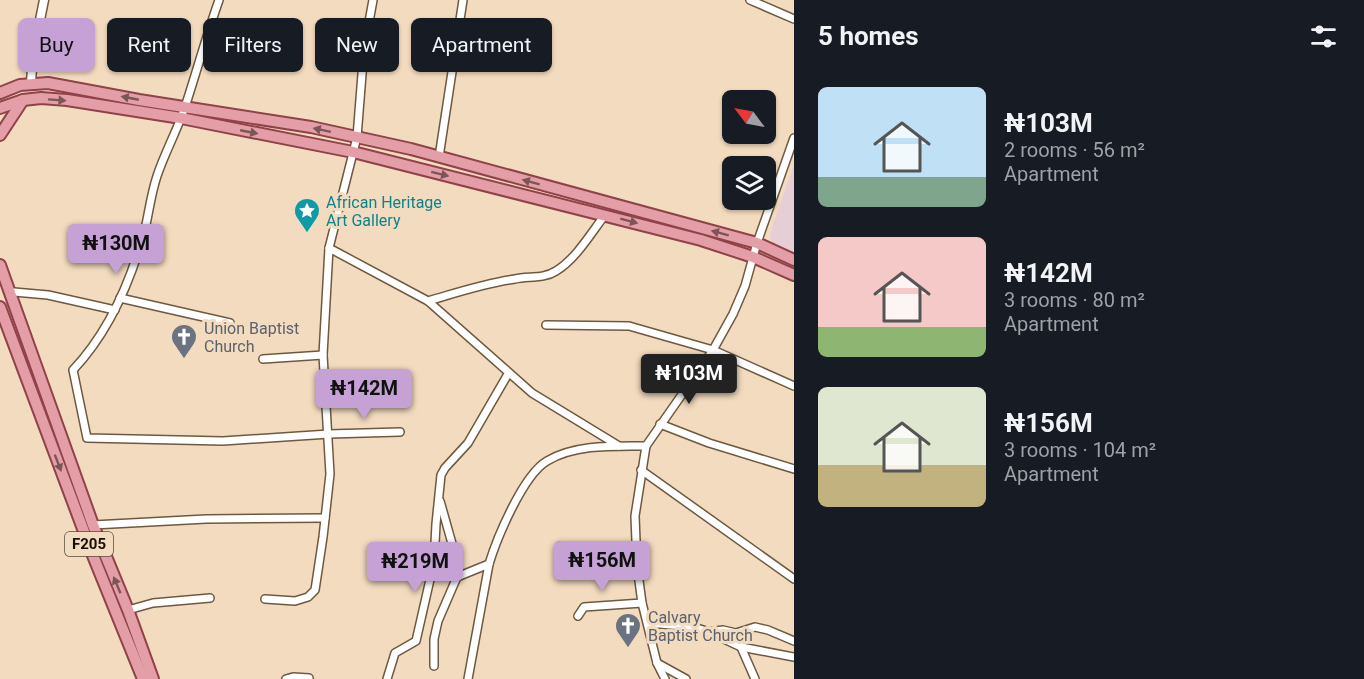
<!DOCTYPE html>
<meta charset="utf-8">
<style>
body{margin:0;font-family:Roboto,sans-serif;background:#242831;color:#f1f3f6;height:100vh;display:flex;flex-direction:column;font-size:22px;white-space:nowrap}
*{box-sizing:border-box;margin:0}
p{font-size:20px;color:#9ea1a6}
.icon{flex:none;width:33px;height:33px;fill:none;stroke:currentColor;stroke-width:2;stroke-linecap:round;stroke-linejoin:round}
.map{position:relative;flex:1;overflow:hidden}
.details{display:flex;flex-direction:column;background:#171b24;width:570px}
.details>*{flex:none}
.banner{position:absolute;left:18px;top:18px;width:570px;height:54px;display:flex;gap:12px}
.needle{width:39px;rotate:302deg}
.buttons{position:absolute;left:722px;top:90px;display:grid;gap:12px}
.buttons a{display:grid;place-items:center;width:54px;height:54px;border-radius:9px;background:#171b24;box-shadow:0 2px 4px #0004;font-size:30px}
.price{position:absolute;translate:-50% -51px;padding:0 14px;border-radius:6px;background:#c5a1d5;color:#111;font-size:20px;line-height:39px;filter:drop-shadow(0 2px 3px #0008)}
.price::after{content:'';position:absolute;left:50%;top:36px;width:18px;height:14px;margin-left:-9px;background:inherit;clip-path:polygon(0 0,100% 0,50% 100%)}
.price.active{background:#222;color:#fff}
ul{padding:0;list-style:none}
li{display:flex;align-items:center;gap:18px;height:150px;padding:0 24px}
li span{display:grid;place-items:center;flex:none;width:168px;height:120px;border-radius:9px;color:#555}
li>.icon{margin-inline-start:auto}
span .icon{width:72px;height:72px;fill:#fffc;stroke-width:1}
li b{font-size:26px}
h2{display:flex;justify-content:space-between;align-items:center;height:72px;padding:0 24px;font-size:26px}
.pill{padding:0 21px;border-radius:9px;background:#171b24;box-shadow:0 2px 4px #0004;font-size:21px;line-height:54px}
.pill.active{background:#c5a1d5;color:#111}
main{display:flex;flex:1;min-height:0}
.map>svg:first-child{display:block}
.medical{fill:#e7ced6}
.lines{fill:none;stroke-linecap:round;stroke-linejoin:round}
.minor-casing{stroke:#6d5940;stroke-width:10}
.tertiary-casing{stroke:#6d5940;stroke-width:11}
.primary-casing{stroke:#904249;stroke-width:14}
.minor{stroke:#fff;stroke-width:7}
.tertiary{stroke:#fff;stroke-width:8}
.primary{stroke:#e39ea7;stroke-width:10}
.oneway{fill:#7c5656}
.labels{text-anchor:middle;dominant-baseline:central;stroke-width:6;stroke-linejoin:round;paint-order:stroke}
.shield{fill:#f3dbbf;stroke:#584c3d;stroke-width:1.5}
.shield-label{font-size:15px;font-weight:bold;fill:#160f05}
.culture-label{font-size:16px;fill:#0d838f;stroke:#f3dbbf;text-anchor:start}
.worship-label{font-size:16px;fill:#5b616d;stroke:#f3dbbf;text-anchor:start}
</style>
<main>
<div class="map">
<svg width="794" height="679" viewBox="0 0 794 679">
<rect width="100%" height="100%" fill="#f3dbbf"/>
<!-- medical -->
<path class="medical" d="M794,165v89l-21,-9 -3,-8 3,-13z"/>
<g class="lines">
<defs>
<g id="minor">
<path d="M219,0c-12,34 -22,70 -33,104 -8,25 -21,48 -29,72 -6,18 -8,36 -12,53 -14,52 -35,102 -72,141l14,68 136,3 106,-7 71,-2"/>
<path d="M750,0l44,19"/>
<path d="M439,157l24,-157"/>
<path d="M329,248l99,53 104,92 87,53"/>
<path d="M14,292l34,3 67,15"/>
<path d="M120,298l110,25"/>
<path d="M428,301c28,-8 57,-18 87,-22 13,-3 29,0 41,-8 20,-12 35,-38 49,-56"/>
<path d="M546,325l83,1 84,24 81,36"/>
<path d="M263,359l60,-4"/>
<path d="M660,424l49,19 85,26"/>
<path d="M641,470l153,109"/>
<path d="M93,525l113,-6 119,-1"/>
<path d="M560,546l77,20"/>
<path d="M457,577l32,-13"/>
<path d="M265,599l30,2 13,-4 7,-7 8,-53 7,-63 -7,-119 6,-107 28,-111 7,-88 9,-49"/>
<path d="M128,610l25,-7 57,-5"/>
<path d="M578,616l6,-9 58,-4"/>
<path d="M648,623l46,4 15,5 32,15 14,32"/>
<path d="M709,632l14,-2 13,3 19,-6 13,3 26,11"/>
<path d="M736,633l5,14 53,10"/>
<path d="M657,663l29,16"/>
<path d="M434,666v-27l4,-18 19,-44 -4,-30 -13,-46"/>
<path d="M286,679l7,-2 16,1"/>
<path d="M387,679l8,-26 21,-12 18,-79 2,-38 5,-49 4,-7 23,-25 40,-69"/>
<path d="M468,679l21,-115c8,-26 34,-89 58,-103 28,-17 67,-15 99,-15"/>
<path d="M665,679l-8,-16 -15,-60 -5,-37 -2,-50 11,-70 67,-96 20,-36 12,-28 12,-43 37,-105"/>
</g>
<path id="tertiary" d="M31,82l2,-27 11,-55"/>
<g id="primary">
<path d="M0,93l20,-8 28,-2 91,17 172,27 100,22 346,94 37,17"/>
<path d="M0,108l23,-8 18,-2 26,2 114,18 172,34 348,88 52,17 41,18"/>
<path d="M0,135l23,-35"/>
<path d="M0,265l93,260 35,85 25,69"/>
<path d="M0,307l92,246 51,126"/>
</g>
</defs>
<!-- minor casing -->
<use href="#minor" class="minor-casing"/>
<!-- tertiary casing -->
<use href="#tertiary" class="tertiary-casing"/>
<!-- primary casing -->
<use href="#primary" class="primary-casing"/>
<!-- minor -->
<use href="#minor" class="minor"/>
<!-- tertiary -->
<use href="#tertiary" class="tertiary"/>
<!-- primary -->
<use href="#primary" class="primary"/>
</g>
<!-- one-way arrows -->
<defs><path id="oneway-solid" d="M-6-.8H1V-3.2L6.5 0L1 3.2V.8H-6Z" transform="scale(1.5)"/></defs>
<g class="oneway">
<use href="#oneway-solid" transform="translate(130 98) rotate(-169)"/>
<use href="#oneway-solid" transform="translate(57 100) rotate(4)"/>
<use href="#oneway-solid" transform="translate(322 130) rotate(-168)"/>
<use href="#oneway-solid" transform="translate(249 132) rotate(11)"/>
<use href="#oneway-solid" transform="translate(440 174) rotate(14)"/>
<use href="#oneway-solid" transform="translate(531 182) rotate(-165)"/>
<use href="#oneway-solid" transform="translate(629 221) rotate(15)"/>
<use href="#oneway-solid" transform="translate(720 233) rotate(-165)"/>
<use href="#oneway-solid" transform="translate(58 463) rotate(69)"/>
<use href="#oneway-solid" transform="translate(117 585) rotate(-113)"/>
</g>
<!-- icons -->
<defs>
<symbol id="sight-pin" viewBox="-11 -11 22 30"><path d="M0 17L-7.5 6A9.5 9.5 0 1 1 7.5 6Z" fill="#0f9aa8" stroke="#f3dbbf"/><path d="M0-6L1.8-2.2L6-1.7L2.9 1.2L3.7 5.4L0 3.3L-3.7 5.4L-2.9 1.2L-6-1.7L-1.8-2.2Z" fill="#fff"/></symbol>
<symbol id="church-pin" viewBox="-11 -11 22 30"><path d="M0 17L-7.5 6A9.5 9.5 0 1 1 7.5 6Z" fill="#6b7280" stroke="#f3dbbf"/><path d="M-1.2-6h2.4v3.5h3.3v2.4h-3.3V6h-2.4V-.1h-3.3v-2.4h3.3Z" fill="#fff"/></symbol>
</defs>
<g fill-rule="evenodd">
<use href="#sight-pin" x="292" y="196" width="30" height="40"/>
<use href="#church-pin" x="169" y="322" width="30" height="40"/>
<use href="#church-pin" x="613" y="611" width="30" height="40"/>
</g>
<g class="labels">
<!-- shield labels -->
<rect class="shield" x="65" y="532" width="48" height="24" rx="4.5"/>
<g class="shield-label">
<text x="89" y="544">F205</text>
</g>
<!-- culture labels -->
<g class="culture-label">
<text x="326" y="202">African Heritage<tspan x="326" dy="18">Art Gallery</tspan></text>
</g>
<!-- worship labels -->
<g class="worship-label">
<text x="204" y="328">Union Baptist<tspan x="204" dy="18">Church</tspan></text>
<text x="648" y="617">Calvary<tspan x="648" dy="18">Baptist Church</tspan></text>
</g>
</g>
</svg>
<div class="buttons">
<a><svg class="needle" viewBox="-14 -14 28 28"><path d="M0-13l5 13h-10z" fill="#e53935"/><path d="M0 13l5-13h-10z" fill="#9ea1a6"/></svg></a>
<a><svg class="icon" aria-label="layers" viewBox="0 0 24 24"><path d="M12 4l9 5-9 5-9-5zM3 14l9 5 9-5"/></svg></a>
</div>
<b class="price" style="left:116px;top:275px">₦130M</b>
<b class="price active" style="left:689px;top:405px">₦103M</b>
<b class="price" style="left:364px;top:420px">₦142M</b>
<b class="price" style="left:602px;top:592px">₦156M</b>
<b class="price" style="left:415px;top:593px">₦219M</b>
<div class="banner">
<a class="pill active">Buy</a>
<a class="pill">Rent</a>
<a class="pill">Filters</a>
<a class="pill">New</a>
<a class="pill">Apartment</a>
</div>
</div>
<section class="details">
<h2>5 homes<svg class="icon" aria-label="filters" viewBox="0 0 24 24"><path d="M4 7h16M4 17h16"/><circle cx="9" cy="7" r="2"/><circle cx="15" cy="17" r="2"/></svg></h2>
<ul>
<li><span style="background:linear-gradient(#bfe0f5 75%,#7fa58c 0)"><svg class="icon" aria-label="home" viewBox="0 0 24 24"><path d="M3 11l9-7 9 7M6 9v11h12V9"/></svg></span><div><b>₦103M</b><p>2 rooms · 56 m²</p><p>Apartment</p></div></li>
<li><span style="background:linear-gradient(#f6c9c9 75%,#8fb573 0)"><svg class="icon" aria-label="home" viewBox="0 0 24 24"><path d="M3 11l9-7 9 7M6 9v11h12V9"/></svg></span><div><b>₦142M</b><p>3 rooms · 80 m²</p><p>Apartment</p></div></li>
<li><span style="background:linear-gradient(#dfe7d0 65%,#c2b280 0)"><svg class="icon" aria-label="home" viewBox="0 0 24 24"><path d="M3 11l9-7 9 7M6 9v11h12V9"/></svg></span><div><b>₦156M</b><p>3 rooms · 104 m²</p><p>Apartment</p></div></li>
</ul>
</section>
</main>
